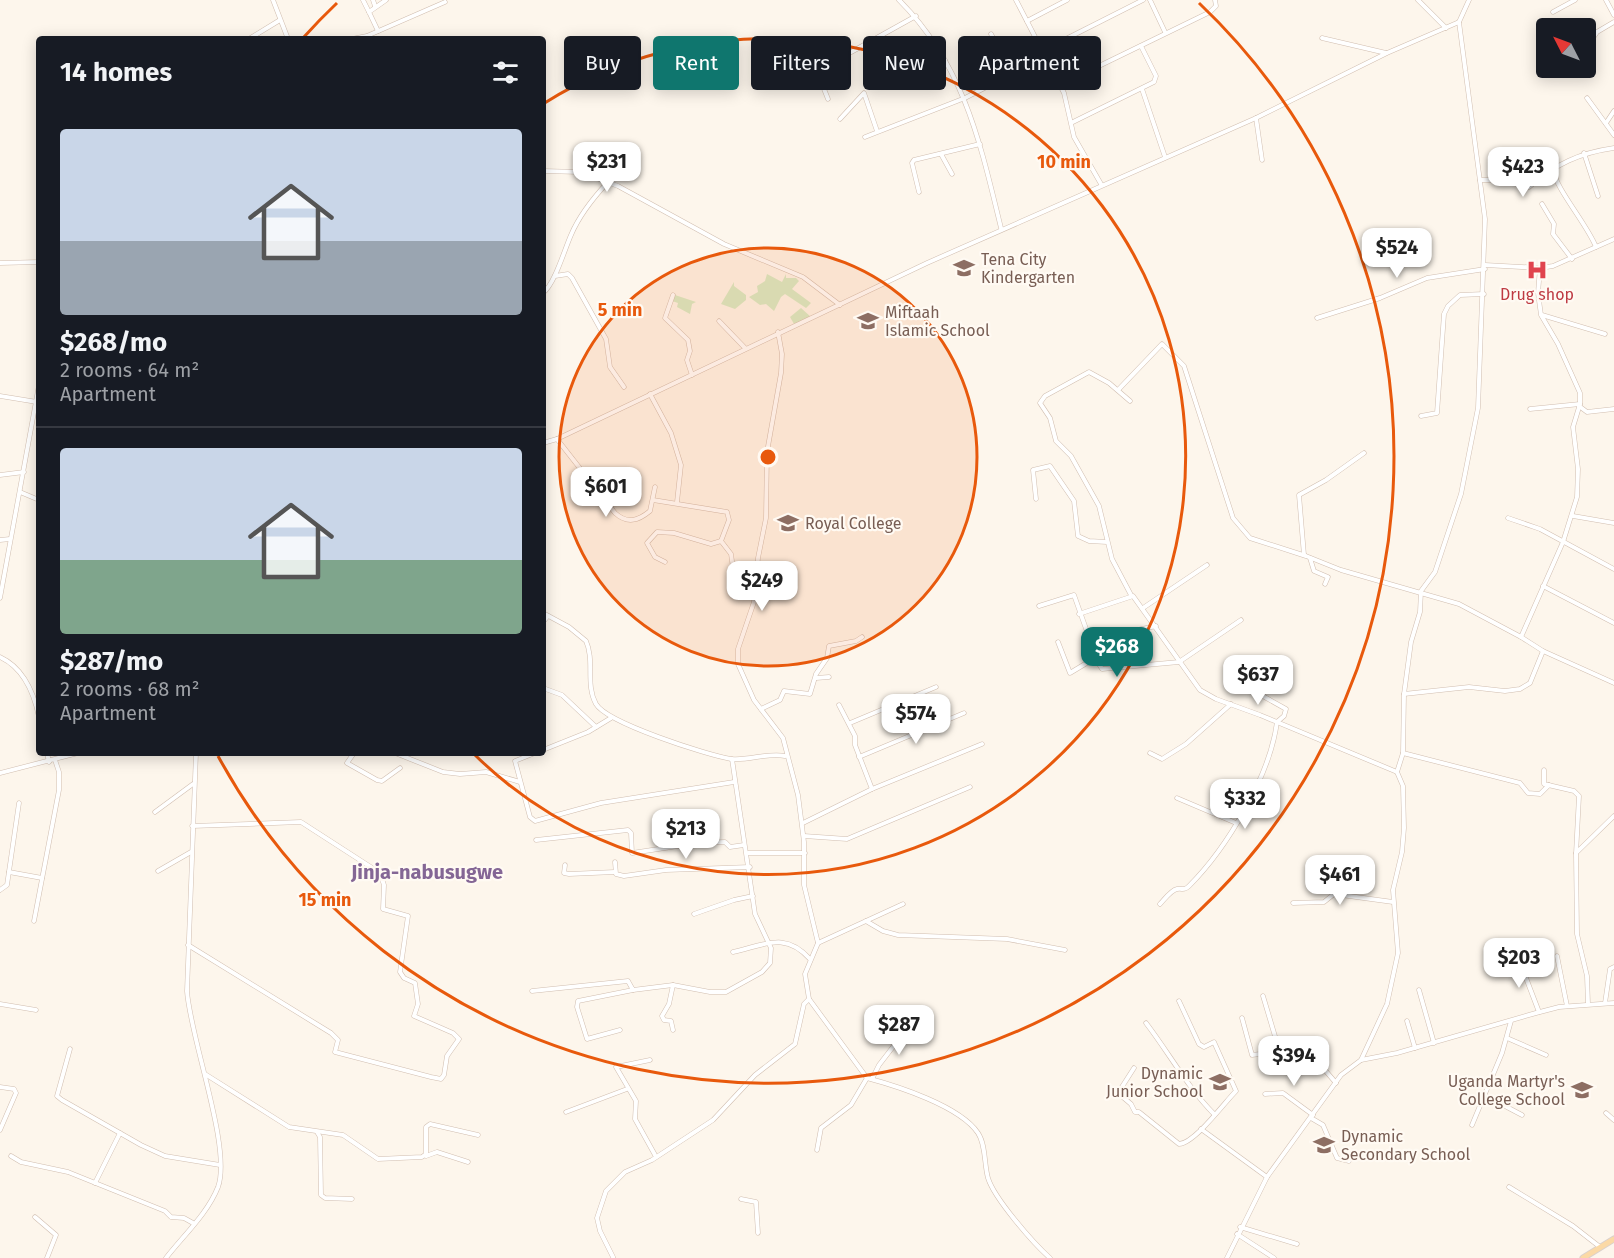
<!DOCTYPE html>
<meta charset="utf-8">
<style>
body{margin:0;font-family:"Fira Sans",sans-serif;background:#242831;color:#f1f3f6;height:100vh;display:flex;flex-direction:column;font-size:22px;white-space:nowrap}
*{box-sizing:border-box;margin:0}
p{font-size:20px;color:#9ea1a6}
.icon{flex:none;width:33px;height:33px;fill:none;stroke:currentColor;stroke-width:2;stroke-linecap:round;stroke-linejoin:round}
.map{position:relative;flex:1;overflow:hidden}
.side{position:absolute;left:36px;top:36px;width:510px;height:720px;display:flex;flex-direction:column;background:#171b24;border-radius:6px;box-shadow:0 3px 15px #0003}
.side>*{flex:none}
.banner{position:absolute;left:564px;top:36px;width:570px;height:54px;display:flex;gap:12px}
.needle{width:39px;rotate:312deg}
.fabs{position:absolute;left:1536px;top:18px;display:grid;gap:12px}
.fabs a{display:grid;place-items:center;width:60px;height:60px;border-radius:6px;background:#171b24;box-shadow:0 3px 15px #0003;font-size:30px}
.price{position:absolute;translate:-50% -51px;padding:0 14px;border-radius:12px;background:#fff;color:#222;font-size:20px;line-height:39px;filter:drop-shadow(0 2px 3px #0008)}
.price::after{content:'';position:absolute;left:50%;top:36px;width:18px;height:14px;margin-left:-9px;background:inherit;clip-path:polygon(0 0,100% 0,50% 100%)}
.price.active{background:#0f766e;color:#fff}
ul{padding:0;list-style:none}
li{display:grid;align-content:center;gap:12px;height:318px;padding:0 24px}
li+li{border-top:2px solid #363941}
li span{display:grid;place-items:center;height:186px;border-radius:6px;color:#555}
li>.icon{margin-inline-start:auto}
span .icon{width:108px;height:108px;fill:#fffc;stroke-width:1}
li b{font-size:26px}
h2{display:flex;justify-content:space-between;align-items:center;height:72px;padding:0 24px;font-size:26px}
.pill{padding:0 21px;border-radius:6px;background:#171b24;box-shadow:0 3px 15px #0003;font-size:21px;line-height:54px}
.pill.active{background:#0f766e;color:#fff}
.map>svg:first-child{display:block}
.green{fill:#d8ecc9}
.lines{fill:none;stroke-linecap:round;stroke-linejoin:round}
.minor-casing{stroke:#d1beb0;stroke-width:5}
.major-casing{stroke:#dad1cd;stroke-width:7}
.minor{stroke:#fff;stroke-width:4}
.major{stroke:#fbd9a5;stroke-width:5}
.ring{fill:none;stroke:#e8590c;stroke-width:3}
.labels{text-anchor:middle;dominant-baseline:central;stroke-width:4.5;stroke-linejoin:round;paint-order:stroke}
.education-label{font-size:16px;fill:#785e54;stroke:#fffaf3;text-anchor:start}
.health-label{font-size:16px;fill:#be3a42;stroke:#fffaf3}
.quarter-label{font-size:20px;font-weight:bold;fill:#846695;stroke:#fffaf3}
.centre{fill:#e8590c;stroke:#fffaf3;stroke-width:3}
.ring-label{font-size:18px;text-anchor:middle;font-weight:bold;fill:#e8590c;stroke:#fffaf3;stroke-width:4.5;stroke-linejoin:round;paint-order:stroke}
</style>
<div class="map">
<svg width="1614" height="1258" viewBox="0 0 1614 1258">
<rect width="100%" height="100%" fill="#fdf6ec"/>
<!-- green -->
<g class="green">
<path d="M767,274l15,8 4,-8v4h10l3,3 -7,8 19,14 -5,5 -21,-14 -4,3 -7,14 -8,-7 -6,1 -11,-8 9,-5 -1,-6 8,-5z"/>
<path d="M734,282v4l12,9v5l-11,9 -14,-5z"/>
<path d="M675,295l21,7 -4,2 -2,10 -13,-7 1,-4 -6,-2z"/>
<path d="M801,308l10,9 -17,7 -4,-7z"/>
</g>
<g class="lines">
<defs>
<g id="minor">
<path d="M273,0l15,39"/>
<path d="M363,0l6,12"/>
<path d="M373,0l2,6"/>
<path d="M899,0c65,65 81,142 102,228"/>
<path d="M1016,0l48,93 10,44 27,47"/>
<path d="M1150,0l15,32"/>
<path d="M1418,0l28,28"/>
<path d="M1606,0l8,15"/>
<path d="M1553,12l22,-12"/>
<path d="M1027,21l40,-21"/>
<path d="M378,31l-9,-19 17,-12"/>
<path d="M991,34l21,40"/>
<path d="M1322,38l64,15"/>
<path d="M249,39l31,-19"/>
<path d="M352,39l15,-3 78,-34"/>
<path d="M1586,48l11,-16 17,-10"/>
<path d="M1042,51l101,-51"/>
<path d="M1558,70l4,-2"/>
<path d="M906,73l39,-13"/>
<path d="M1060,85l150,-73 6,-6 -1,-6"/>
<path d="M1142,89l23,68"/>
<path d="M1587,98l27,37"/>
<path d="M828,99l-10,-25 1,-4 97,-54"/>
<path d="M1256,118l6,42"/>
<path d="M840,119l24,-26 13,38"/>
<path d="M1073,122l81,-40 2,-6 -15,-30"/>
<path d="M1606,123l8,-12"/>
<path d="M865,137l100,-39 80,-41"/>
<path d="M1584,153l14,43"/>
<path d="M941,154l11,20"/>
<path d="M1553,169c2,19 34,55 43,78"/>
<path d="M543,171l37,1 38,14 106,58 79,33 37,28"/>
<path d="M1480,180h23l26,7c27,-23 50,-34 85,-39"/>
<path d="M919,192l-7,-29 2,-3 66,-16"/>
<path d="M1542,204l12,20 -1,10 19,25"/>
<path d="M0,263l39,-1"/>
<path d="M1485,265l55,3 13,-2 61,-27"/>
<path d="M555,276l13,-2 4,4 34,61 4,28 14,20"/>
<path d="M543,293c12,-10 21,-42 28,-58 8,-19 23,-38 37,-53"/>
<path d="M673,295l-8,23 23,22 2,11 -3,9 5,15"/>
<path d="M1542,315l63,19"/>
<path d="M1317,318l63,-20 47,-20 58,-9"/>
<path d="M719,321l26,27"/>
<path d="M778,332l4,22 -1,19 -14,79 -1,66 -8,40 -4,44 -16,47v15l16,36 29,38 15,57 6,47v43l14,58 -13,31 4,25 58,79c30,8 93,28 111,55 8,12 6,31 10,45 6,20 45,65 62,80"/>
<path d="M1118,390l44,-46 22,22 49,152 17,20 56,18 35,14 118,34 62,33 42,-95 14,-45 1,-28 -5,-42 7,-23v-11l-22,-49 -17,-29 -3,-22 2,-25"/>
<path d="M650,394l21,39 10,32 -4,37"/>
<path d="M0,396l37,6"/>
<path d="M1130,401l-21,-18 -20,-11 -44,24 -5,7 10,15 6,23 15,15 28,50 13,53 19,36"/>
<path d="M1579,406l8,6 27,-3"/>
<path d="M1530,409l50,-5"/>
<path d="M1421,416l16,-3 7,-99 4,-8 12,-11 24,-1"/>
<path d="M557,439l58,74c12,11 23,8 35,-2l5,-24"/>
<path d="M543,443l14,-4 370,-176 329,-145 131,-65 72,-31 10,-22"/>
<path d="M0,475l24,-3"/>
<path d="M20,492l19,8"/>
<path d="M1036,499l-3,-29 17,-4 24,35 4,35 11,5 18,1"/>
<path d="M653,500l74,12 2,8 -8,21 10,13 2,14 5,5 19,3"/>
<path d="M1573,516l41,7"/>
<path d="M1508,518l32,11 74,40"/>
<path d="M0,540l10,-1"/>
<path d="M1304,555l-5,-60 27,-15 38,-27"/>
<path d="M1310,558l4,13 14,6 -3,7"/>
<path d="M665,562l-10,-5 -8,-14 10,-11 17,1 37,11 10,-3"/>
<path d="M1543,586l71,37"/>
<path d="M0,598l39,-213"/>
<path d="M1039,606l35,-11 16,45 66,-14"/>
<path d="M1143,608l64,-43"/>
<path d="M543,613l26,14 17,14c9,20 -1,43 10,63 11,19 111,51 135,55 18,2 38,-7 54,-3"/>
<path d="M1079,614l54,-18 67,94 16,9 44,16 137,57"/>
<path d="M543,622l5,-6"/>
<path d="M1521,637l22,14 71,32"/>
<path d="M1090,640l5,18 7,11 77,-7 62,-42"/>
<path d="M1058,642l12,31 25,-15"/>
<path d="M0,657c24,11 34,36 39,60"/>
<path d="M816,678l13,-1"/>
<path d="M543,688l19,7 34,32"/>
<path d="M1404,694l65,-7 36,4 15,-2 10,-6 13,-32"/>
<path d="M839,705l16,31v9l17,44"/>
<path d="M761,709l19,-9 4,-9 26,3 6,-20 11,-16 2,-12 27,-5 6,-4"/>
<path d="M850,723l86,-36"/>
<path d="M543,750l45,-18 23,-14"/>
<path d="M47,753l2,9"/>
<path d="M354,753l-7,10 30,17 5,1 18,-13"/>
<path d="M395,753l48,19 17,2 26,-2 34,10"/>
<path d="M535,753l-20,8 15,56 5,4 66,-18 133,-21"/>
<path d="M1150,753l12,6 24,-15 45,-40"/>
<path d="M1403,753l117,30 8,10 12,1 9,-9"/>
<path d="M859,757l105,-44"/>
<path d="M1544,770v14l30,7 5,5 -3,58 1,80 10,42 1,28"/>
<path d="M0,773l78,-20"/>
<path d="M1177,798l59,25"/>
<path d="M155,812l38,-28"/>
<path d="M803,823l69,-34 110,-45"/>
<path d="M804,836l43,3 123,-52"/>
<path d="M536,840l92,-10 3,3 1,20 66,-10 27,-1 5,5 14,-2"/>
<path d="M748,853h57"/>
<path d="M1576,853l38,-37"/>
<path d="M615,862l1,12 8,2 42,-6 84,-3"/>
<path d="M565,865l-1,8 5,1 46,-2"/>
<path d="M158,871l33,-19"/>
<path d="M9,872l33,6"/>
<path d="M0,890l7,-5 12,-82"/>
<path d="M1293,903l31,-1 10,-8 59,8"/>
<path d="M1160,904c4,-4 11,-14 17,-15 6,-1 7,2 12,-3 38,-38 81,-110 88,-164l7,-6 2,-7 -25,-14 -11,-9"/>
<path d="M694,914l40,-14 19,-4"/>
<path d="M34,921l25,-131v-18l-4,-12"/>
<path d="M866,921l17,10 15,4 109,4 58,11"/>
<path d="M818,943l85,-39"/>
<path d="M188,945l143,88 7,7 -3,12 96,25 10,2 3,-4 3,-19 12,-17 -6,-6 -39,-17 4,-12 -3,-21 -11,-5 -4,-6 8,-56 -25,-7 1,-24 -4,-12 -79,-51 -109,4"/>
<path d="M733,952c32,-7 52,-21 77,7"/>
<path d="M1557,956l10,50"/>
<path d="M1514,959l12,19 13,34"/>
<path d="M673,985l-4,19 -7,12 2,4 7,1 2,9"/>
<path d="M1419,990l15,53"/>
<path d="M532,991l96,-10 5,9 40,-5 37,7h16l36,-20 8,-9 1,-15 -16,-34 -23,-155"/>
<path d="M1263,996l17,57"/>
<path d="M1605,1003l5,-34 4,-2"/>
<path d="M0,1004l36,6"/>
<path d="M1242,1018l10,37 54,-7 30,35"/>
<path d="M1407,1021l8,27"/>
<path d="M1146,1023c23,30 42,65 68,91"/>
<path d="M620,1030l-33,9 -10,-32 1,-6 55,-11"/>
<path d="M1507,1038l39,17"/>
<path d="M70,1049l-13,47 5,4 79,45 24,11 55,9"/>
<path d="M650,1060l-34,7 20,34 -1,18 20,36"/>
<path d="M1361,1060l26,-56 11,-51 -5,-63 9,-38 2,-24 -1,-42 -6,-14 6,-19 1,-59 7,-52 9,-30 1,-21 14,-19 26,-78 17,-86 7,-189 -26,-197"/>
<path d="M1134,1068l-16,25 13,11 4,8h4l40,32c16,-1 45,-41 57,-53l-22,-49 -10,5 -5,-3 -20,-43"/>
<path d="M205,1074l84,53 54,8 35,24 44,-2 4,-3v-27l4,-3 48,11"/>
<path d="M872,1079l7,-14 17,-22 -4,-10"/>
<path d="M0,1087l14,2 2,4 -16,37"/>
<path d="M1265,1094l18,-1 30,22"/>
<path d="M1484,1095l38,20"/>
<path d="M566,1112l61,-23"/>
<path d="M1606,1113l8,7"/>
<path d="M1311,1118l12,7 14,33 12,3"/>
<path d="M1472,1125l30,-72 9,-32"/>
<path d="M1201,1129l66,48"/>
<path d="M317,1132l3,5 1,58 4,3 27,1"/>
<path d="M817,1150l4,-22 30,-23 16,-27"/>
<path d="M11,1156l10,6 47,10 97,39 6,6 13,1 9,5"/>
<path d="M426,1156l11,-4 31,10"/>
<path d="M95,1183l25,-50"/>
<path d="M1509,1187l64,39 27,21"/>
<path d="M741,1199l15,3 2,31"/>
<path d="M35,1217l21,18 -9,23"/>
<path d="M1240,1227l57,17"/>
<path d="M1237,1234l37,24"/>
<path d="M613,1257l-13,-26 -3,-13 9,-27 19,-19 27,-12 61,-40 42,-45 40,-31 9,-40 5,-5"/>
<path d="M166,1258c17,-22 42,-45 52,-71 14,-39 -28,-149 -31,-196l9,-238"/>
<path d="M1227,1258l40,-81 74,-102 20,-15 36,-7 139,-40 23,-6 55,-4"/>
</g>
<path id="major" d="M1583,1258l31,-19"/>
</defs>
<!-- minor casing -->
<use href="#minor" class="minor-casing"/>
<!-- major casing -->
<use href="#major" class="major-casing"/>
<!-- minor -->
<use href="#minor" class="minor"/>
<!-- major -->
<use href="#major" class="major"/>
</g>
<!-- distance rings -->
<circle cx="768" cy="457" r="209" fill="#e8590c" fill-opacity=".12"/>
<g class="ring">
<circle cx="768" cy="457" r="209"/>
<path d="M543 104A418 418 0 1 1 475 755"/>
<path d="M303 38A626 626 0 0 1 337 3M1199 3A626 626 0 1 1 218 756"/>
</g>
<!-- icons -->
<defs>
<symbol id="school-bare" viewBox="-9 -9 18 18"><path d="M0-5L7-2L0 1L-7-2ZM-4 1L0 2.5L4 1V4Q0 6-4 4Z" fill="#8d6e63" stroke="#fffaf3" stroke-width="2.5" paint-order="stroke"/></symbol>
<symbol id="hospital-bare" viewBox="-9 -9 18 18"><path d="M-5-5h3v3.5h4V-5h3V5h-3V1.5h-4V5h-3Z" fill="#e0444e" stroke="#fffaf3" stroke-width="2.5" paint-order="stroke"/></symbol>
</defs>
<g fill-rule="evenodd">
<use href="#school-bare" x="949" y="253" width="30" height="30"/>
<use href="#hospital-bare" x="1522" y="255" width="30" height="30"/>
<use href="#school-bare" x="853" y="306" width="30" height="30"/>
<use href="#school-bare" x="773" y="508" width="30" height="30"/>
<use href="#school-bare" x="1205" y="1067" width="30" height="30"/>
<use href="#school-bare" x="1567" y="1075" width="30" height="30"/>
<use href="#school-bare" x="1309" y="1130" width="30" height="30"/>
</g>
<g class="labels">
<!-- education labels -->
<g class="education-label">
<text x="981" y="259">Tena City<tspan x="981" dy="18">Kindergarten</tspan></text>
<text x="885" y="312">Miftaah<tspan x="885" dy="18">Islamic School</tspan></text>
<text x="805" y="523">Royal College</text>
<text x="1203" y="1073" text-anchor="end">Dynamic<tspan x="1203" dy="18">Junior School</tspan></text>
<text x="1565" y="1081" text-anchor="end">Uganda Martyr's<tspan x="1565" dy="18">College School</tspan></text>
<text x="1341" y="1136">Dynamic<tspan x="1341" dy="18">Secondary School</tspan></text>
</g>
<!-- health labels -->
<g class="health-label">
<text x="1537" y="294">Drug shop</text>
</g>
<!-- quarter labels -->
<g class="quarter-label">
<text x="427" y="872">Jinja-nabusugwe</text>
</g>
</g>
<circle cx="768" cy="457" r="9" class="centre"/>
<g class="ring-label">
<text x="1064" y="168">10 min</text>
<text x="620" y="316">5 min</text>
<text x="325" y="906">15 min</text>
</g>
</svg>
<div class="fabs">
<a><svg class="needle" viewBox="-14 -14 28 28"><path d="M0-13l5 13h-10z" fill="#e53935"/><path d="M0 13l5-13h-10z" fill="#9ea1a6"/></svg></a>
</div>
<b class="price" style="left:607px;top:193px">$231</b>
<b class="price" style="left:1523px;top:198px">$423</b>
<b class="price" style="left:1397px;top:279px">$524</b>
<b class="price" style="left:606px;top:518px">$601</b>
<b class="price" style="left:762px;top:612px">$249</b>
<b class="price active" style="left:1117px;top:678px">$268</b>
<b class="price" style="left:1258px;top:706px">$637</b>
<b class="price" style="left:916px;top:745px">$574</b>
<b class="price" style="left:1245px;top:830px">$332</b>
<b class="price" style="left:686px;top:860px">$213</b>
<b class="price" style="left:1340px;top:906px">$461</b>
<b class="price" style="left:1519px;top:989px">$203</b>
<b class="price" style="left:899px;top:1056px">$287</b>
<b class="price" style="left:1294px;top:1087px">$394</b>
<div class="banner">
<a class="pill">Buy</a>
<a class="pill active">Rent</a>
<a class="pill">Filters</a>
<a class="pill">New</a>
<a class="pill">Apartment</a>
</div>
<section class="side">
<h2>14 homes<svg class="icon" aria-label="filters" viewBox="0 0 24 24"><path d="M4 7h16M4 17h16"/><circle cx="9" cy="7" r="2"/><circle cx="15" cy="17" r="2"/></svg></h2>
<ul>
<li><span style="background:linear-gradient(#c9d6e8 60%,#9aa5b1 0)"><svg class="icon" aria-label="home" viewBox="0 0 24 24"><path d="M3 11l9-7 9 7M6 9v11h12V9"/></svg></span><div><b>$268/mo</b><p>2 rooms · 64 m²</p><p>Apartment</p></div></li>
<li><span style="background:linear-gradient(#c9d6e8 60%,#7fa58c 0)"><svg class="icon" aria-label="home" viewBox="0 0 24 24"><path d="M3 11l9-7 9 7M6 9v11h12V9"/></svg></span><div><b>$287/mo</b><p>2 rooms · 68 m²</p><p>Apartment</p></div></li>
</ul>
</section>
</div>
